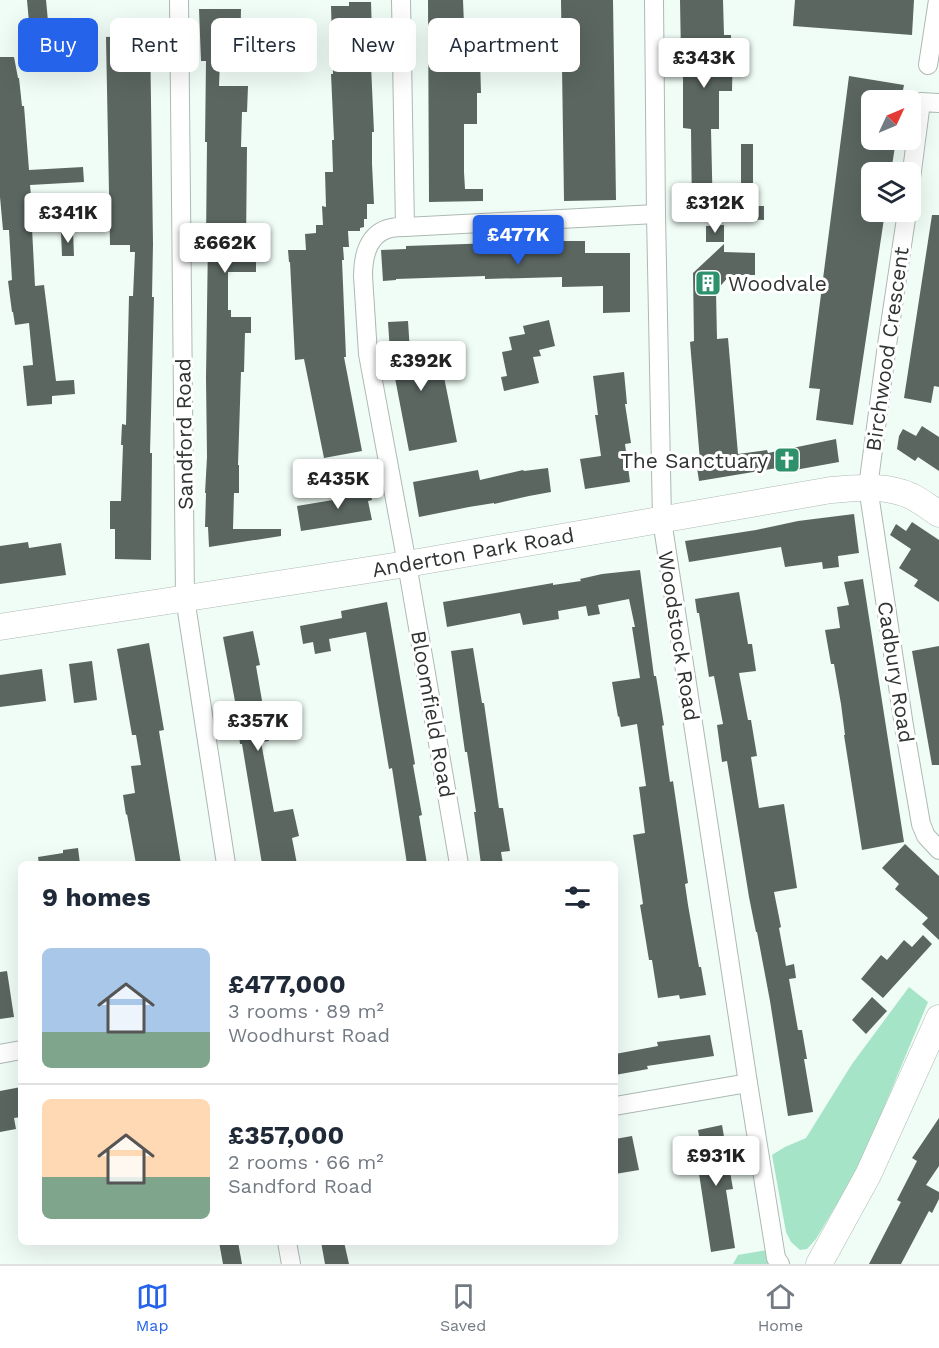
<!DOCTYPE html>
<meta charset="utf-8">
<style>
body{margin:0;font-family:"Work Sans",sans-serif;background:#f2f2f3;color:#1f2937;height:100vh;display:flex;flex-direction:column;font-size:22px;white-space:nowrap}
*{box-sizing:border-box;margin:0}
p{font-size:20px;color:#747a83}
.icon{flex:none;width:33px;height:33px;fill:none;stroke:currentColor;stroke-width:2;stroke-linecap:round;stroke-linejoin:round}
.map{position:relative;flex:1;overflow:hidden}
.sheet{position:absolute;left:18px;top:861px;width:600px;height:384px;display:flex;flex-direction:column;background:#fff;border-radius:9px;box-shadow:0 6px 24px #0002}
.sheet>*{flex:none}
.banner{position:absolute;left:18px;top:18px;width:600px;height:54px;display:flex;gap:12px}
.needle{width:39px;rotate:46deg}
.buttons{position:absolute;left:861px;top:90px;display:grid;gap:12px}
.buttons a{display:grid;place-items:center;width:60px;height:60px;border-radius:9px;background:#fff;box-shadow:0 6px 24px #0002;font-size:30px}
.price{position:absolute;translate:-50% -51px;padding:0 14px;border-radius:6px;background:#fff;color:#222;font-size:20px;line-height:39px;filter:drop-shadow(0 2px 3px #0008)}
.price::after{content:'';position:absolute;left:50%;top:36px;width:18px;height:14px;margin-left:-9px;background:inherit;clip-path:polygon(0 0,100% 0,50% 100%)}
.price.current{background:#2563eb;color:#fff}
ul{padding:0;list-style:none}
li{display:flex;align-items:center;gap:18px;height:150px;padding:0 24px}
li+li{border-top:2px solid #e0e1e3}
li span{display:grid;place-items:center;flex:none;width:168px;height:120px;border-radius:9px;color:#555}
li>.icon{margin-inline-start:auto}
span .icon{width:72px;height:72px;fill:#fffc;stroke-width:1}
li b{font-size:26px}
h2{display:flex;justify-content:space-between;align-items:center;height:72px;padding:0 24px;font-size:26px}
.chip{padding:0 21px;border-radius:9px;background:#fff;box-shadow:0 6px 24px #0002;font-size:21px;line-height:54px}
.chip.current{background:#2563eb;color:#fff}
.tabs{display:flex;justify-content:space-around;align-items:center;height:84px;border-top:2px solid #e0e1e3;background:#fff;font-size:16px;color:#747a83}
.tabs a{display:grid;justify-items:center;gap:3px}
.tabs .current{color:#2563eb}
.map>svg:first-child{display:block}
.green{fill:#a6e4c7}
.building{fill:#5b6661}
.lines{fill:none;stroke-linecap:round;stroke-linejoin:round}
.street-casing{stroke:#adb9b3;stroke-width:20}
.secondary-casing{stroke:#adb9b3;stroke-width:27}
.street{stroke:#fff;stroke-width:18}
.secondary{stroke:#fff;stroke-width:26}
.labels{text-anchor:middle;dominant-baseline:central;stroke-width:6;stroke-linejoin:round;paint-order:stroke}
.poi-label{font-size:21px;fill:#2f3331;stroke:#fff;text-anchor:start}
.street-label{font-size:21px;fill:#2f3331;stroke:#fff}
</style>
<div class="map">
<svg width="939" height="1264" viewBox="0 0 939 1264">
<rect width="100%" height="100%" fill="#f0fdf6"/>
<!-- green -->
<g class="green">
<path d="M909,987l19,15 -68,163 -44,74 -9,10 -7,1 -9,-8 -5,-10 -14,-77 13,-8 21,-9 46,-74z"/>
<path d="M767,1250l3,14h-37l5,-9z"/>
</g>
<!-- building -->
<g class="building">
<path d="M27,0h19l3,32 -19,2z"/>
<path d="M428,0h35l2,49h12v9h3l1,35h-4v31h-13v48l1,17h18v12l-54,1z"/>
<path d="M561,0h52l3,200 -52,1z"/>
<path d="M680,0h43l1,35h7v10h2l-1,46h-13v38h-8l2,89h-21l-1,-89 -8,-1v-71h-2z"/>
<path d="M795,0h119l-2,35 -119,-9z"/>
<path d="M349,2h22l2,63h-2l3,67h-2v32l2,40h-7v15h-3v8l-4,1v3h-12l1,16h-6l1,13h-2l4,97h-2l18,94 -38,7 -20,-99 -9,1 -5,-98h-1l-1,-12h18l-1,-16 11,-1v-8h7l-1,-19 4,1 -1,-35h8l-1,-32h2l-3,-66h2l-2,-68h18z"/>
<path d="M199,9h42l-1,52h-20l-1,25h29l-1,26h-5l-1,35h6l-1,97h10v28h-28v38h3v7h20v16h-6l-1,39h-3l-3,93h1v28h-5l-1,36h48v7l-72,11 -1,-20h-3l1,-34h-1l2,-36 -1,-79 2,-138h-2l1,-98h-2l1,-81h-5z"/>
<path d="M126,31h24l3,213 -1,53h2l-4,156h2l-1,107 -36,-1v-30h-5v-28h11l2,-56h-2l1,-21 4,1 3,-129h4l2,-44h-5v-7h-20l-4,-208 20,-1z"/>
<path d="M0,57h14l4,21h1l3,28h2l5,64 54,-3 1,15 -54,3 4,43h-2l3,58 9,-1 12,96 18,-1 1,14 -23,2v8l-25,2 -4,-40 10,-1 -4,-42 -14,2 -2,-13h-1l-4,-31 4,-1 -3,-50h-6l-3,-33z"/>
<path d="M849,76l55,9 -3,15h-29v40h24l-5,32h-19v40h13l-32,213 -37,-5 4,-31 -11,-1z"/>
<rect x="741" y="144" width="12" height="45"/>
<path d="M742,206h22v14l-22,-1z"/>
<path d="M932,215h7v172l-5,-1 -3,17 -27,-5z"/>
<path d="M724,225v17h-18v-16z"/>
<path d="M73,231l1,25h-12l-1,-24z"/>
<path d="M550,241h35v12h45v59l-27,1v-27l-41,1v-10l-77,2v-3l-89,3v1l-13,1 -2,-31 25,-1v-3z"/>
<path d="M724,244v8l31,1v22h-25l-14,16 1,48 11,-1 10,116 29,-4 1,3 68,-14 3,23 -55,10 -1,-5 -84,14 -3,-20h4l-10,-119 4,-1 -1,-68z"/>
<path d="M549,320l6,26 -16,4 2,6 -8,1 6,26 -35,8 -3,-14 6,-1 -5,-24 10,-2 -3,-13 16,-3 -2,-8z"/>
<path d="M408,321l2,31 28,-5 19,95 -48,9 -19,-99 -2,-30z"/>
<path d="M624,372l3,32h-2l6,39 -6,1 5,38 -45,7 -5,-30 21,-3 -6,-41h3l-5,-39z"/>
<path d="M922,426l17,11v34l-21,-14 -3,4 -18,-12 2,-13 4,-7 13,7z"/>
<path d="M548,468l3,24 -22,4 -35,8v-1l-25,4 -50,10 -6,-35 65,-12 2,10 43,-10 1,1z"/>
<path d="M368,481l4,19 -4,1 4,19 -71,11 -4,-25 48,-8 -2,-7 11,-2 -2,-5z"/>
<path d="M854,514l5,39 -21,3 1,11 -16,2 -1,-7 -37,5 -4,-20 -92,15 -4,-21 71,-11 42,-9z"/>
<path d="M912,522l27,18v62l-25,-16 4,-6 -19,-12 12,-19 -21,-14 6,-11 10,7z"/>
<path d="M28,542l1,6 32,-5 5,32 -66,9v-38z"/>
<path d="M640,570l14,106h2l8,49 -2,1 8,56 3,-1 15,102 -3,1 3,21 11,62h2l5,28 -26,4 -1,-4 -21,3 -6,-38h-3l-9,-55 3,-1 -10,-69 12,-2 -6,-46 7,-1 -9,-62 -16,3 -2,-11 -1,1 -6,-35 28,-4 -8,-51h3l-6,-28 -31,6 2,9 -12,2 -2,-10 -28,5 1,8 -36,6 -3,-12 -73,14 -4,-25 110,-19v2l28,-4 -1,-2 22,-5z"/>
<path d="M863,579l41,263 -42,8 -18,-115h1l-4,-31 -7,-40h-3l-6,-34 15,-2 -3,-21 12,-2 -5,-23z"/>
<path d="M739,592l9,52h4l4,27 -17,2 9,47h3l6,36 -6,1 8,51 25,-4 13,84 -23,4 7,35 -2,1 7,38 8,-2 2,14 -7,1 9,51h4l5,29h-3l9,53 -25,4 -18,-115 -13,-69h-1l-7,-35 -22,-136 -5,1 -5,-37 6,-1 -9,-48 -5,1 -10,-64h-2l-2,-14z"/>
<path d="M387,602l28,162 -2,1 9,50 -3,1 8,48h-20l-15,-96 -3,1 -23,-137 -37,7 2,12 -16,3 -2,-12 -10,2 -3,-18 42,-8 -1,-7z"/>
<path d="M253,631l7,34 -4,1 13,75 -8,1 13,70 19,-3 6,27 -7,2 5,26h-35l-20,-120h-2l-2,-16h2l-17,-91z"/>
<path d="M149,643l15,87 -5,1 22,133h-45l-9,-50 -1,1 -3,-20 12,-2 -4,-27 10,-1 -5,-30h-4l-15,-86z"/>
<path d="M939,646v119h-7l-20,-114z"/>
<path d="M473,648l9,55h2l15,105h4l7,43 -9,1 2,12h-22l-7,-52h2l-9,-60h-2l-14,-101z"/>
<path d="M92,661l5,39 -23,3 -5,-39z"/>
<path d="M42,669l4,32 -46,6v-32z"/>
<path d="M905,844l34,32v64l-17,-16 6,-6 -33,-29 4,-5 -17,-16z"/>
<path d="M78,848l2,16h-41l-1,-7 25,-4v-3z"/>
<path d="M923,935l9,9 -49,54 -22,-19 20,-24 6,5 17,-20 8,7z"/>
<path d="M7,971l7,46 -14,2v-47z"/>
<path d="M872,997l15,14 -21,23 -14,-14z"/>
<path d="M710,1035l4,21 -67,10 1,3 -33,6v-21l43,-8 -1,-4z"/>
<path d="M21,1087v30l-7,1 2,11 -16,3v-41z"/>
<path d="M939,1118v48l-13,19 13,7v7l-7,14 -3,-2 -28,53h-32l32,-62 -4,-2 20,-39 -5,-3z"/>
<path d="M722,1125l11,64 -7,1 9,58 -24,4 -15,-98 6,-1 -4,-23z"/>
<path d="M632,1136l7,34 -24,4v-35z"/>
<path d="M219,1242h19l4,22h-19z"/>
<path d="M321,1242h23l5,22h-24z"/>
</g>
<g class="lines">
<defs>
<g id="street">
<path d="M179,0l6,598 41,266"/>
<path d="M401,0l4,227c-4,0 -10,0 -14,1 -23,5 -28,28 -28,48l5,78 39,210 52,300"/>
<path d="M654,0l2,214 6,306 86,563 28,175 4,6"/>
<path d="M928,65l10,-65"/>
<path d="M910,186l11,-84 18,1"/>
<path d="M907,212l-20,133 -19,142 36,239 17,98 5,12 13,14"/>
<path d="M405,227l251,-13"/>
<path d="M0,1054l21,-4"/>
<path d="M615,1106l133,-23"/>
<path d="M287,1242l4,22"/>
</g>
<g id="secondary">
<path d="M0,627l407,-63 424,-74c28,-2 54,-6 80,6 10,5 19,12 28,18"/>
<path d="M819,1264l49,-89 71,-157"/>
</g>
</defs>
<!-- street casing -->
<use href="#street" class="street-casing"/>
<!-- secondary casing -->
<use href="#secondary" class="secondary-casing"/>
<!-- street -->
<use href="#street" class="street"/>
<!-- secondary -->
<use href="#secondary" class="secondary"/>
</g>
<!-- icons -->
<defs>
<symbol id="building-square" viewBox="-11 -11 22 22"><rect x="-9" y="-9" width="18" height="18" rx="4" fill="#2d916c" stroke="#fff"/><path d="M-4-6H4V6H1V3H-1V6H-4ZM-2.5-4.3h1.7v1.8h-1.7ZM.8-4.3h1.7v1.8H.8ZM-2.5-1h1.7V.8h-1.7ZM.8-1h1.7V.8H.8Z" fill="#fff"/></symbol>
<symbol id="church-square" viewBox="-11 -11 22 22"><rect x="-9" y="-9" width="18" height="18" rx="4" fill="#2d916c" stroke="#fff"/><path d="M-1.2-6h2.4v3.5h3.3v2.4h-3.3V6h-2.4V-.1h-3.3v-2.4h3.3Z" fill="#fff"/></symbol>
</defs>
<g fill-rule="evenodd">
<use href="#building-square" x="693" y="268" width="30" height="30"/>
<use href="#church-square" x="772" y="445" width="30" height="30"/>
</g>
<g class="labels">
<!-- poi labels -->
<g class="poi-label">
<text x="728" y="283">Woodvale</text>
<text x="768" y="460" text-anchor="end">The Sanctuary</text>
</g>
<!-- street labels -->
<g class="street-label">
<text transform="translate(887 349) rotate(-82)">Birchwood Crescent</text>
<text transform="translate(184 434) rotate(-91)">Sandford Road</text>
<text transform="translate(473 552) rotate(-10)">Anderton Park Road</text>
<text transform="translate(679 636) rotate(81)">Woodstock Road</text>
<text transform="translate(896 672) rotate(81)">Cadbury Road</text>
<text transform="translate(433 714) rotate(80)">Bloomfield Road</text>
</g>
</g>
</svg>
<div class="buttons">
<a><svg class="needle" viewBox="-14 -14 28 28"><path d="M0-13l5 13h-10z" fill="#e53935"/><path d="M0 13l5-13h-10z" fill="#747a83"/></svg></a>
<a><svg class="icon" aria-label="layers" viewBox="0 0 24 24"><path d="M12 4l9 5-9 5-9-5zM3 14l9 5 9-5"/></svg></a>
</div>
<b class="price" style="left:704px;top:89px">£343K</b>
<b class="price" style="left:715px;top:234px">£312K</b>
<b class="price" style="left:68px;top:244px">£341K</b>
<b class="price current" style="left:518px;top:266px">£477K</b>
<b class="price" style="left:225px;top:274px">£662K</b>
<b class="price" style="left:421px;top:392px">£392K</b>
<b class="price" style="left:338px;top:510px">£435K</b>
<b class="price" style="left:258px;top:752px">£357K</b>
<b class="price" style="left:716px;top:1187px">£931K</b>
<div class="banner">
<a class="chip current">Buy</a>
<a class="chip">Rent</a>
<a class="chip">Filters</a>
<a class="chip">New</a>
<a class="chip">Apartment</a>
</div>
<section class="sheet">
<h2>9 homes<svg class="icon" aria-label="filters" viewBox="0 0 24 24"><path d="M4 7h16M4 17h16"/><circle cx="9" cy="7" r="2"/><circle cx="15" cy="17" r="2"/></svg></h2>
<ul>
<li><span style="background:linear-gradient(#a9c7e8 70%,#7fa58c 0)"><svg class="icon" aria-label="home" viewBox="0 0 24 24"><path d="M3 11l9-7 9 7M6 9v11h12V9"/></svg></span><div><b>£477,000</b><p>3 rooms · 89 m²</p><p>Woodhurst Road</p></div></li>
<li><span style="background:linear-gradient(#ffd9b3 65%,#7fa58c 0)"><svg class="icon" aria-label="home" viewBox="0 0 24 24"><path d="M3 11l9-7 9 7M6 9v11h12V9"/></svg></span><div><b>£357,000</b><p>2 rooms · 66 m²</p><p>Sandford Road</p></div></li>
</ul>
</section>
</div>
<nav class="tabs">
<a class="current"><svg class="icon" aria-label="map" viewBox="0 0 24 24"><path d="M3 6l6-2 6 2 6-2v14l-6 2-6-2-6 2zM9 4v14M15 6v14"/></svg>Map</a>
<a><svg class="icon" aria-label="saved" viewBox="0 0 24 24"><path d="M7 4h10v16l-5-4-5 4z"/></svg>Saved</a>
<a><svg class="icon" aria-label="home" viewBox="0 0 24 24"><path d="M3 11l9-7 9 7M6 9v11h12V9"/></svg>Home</a>
</nav>
